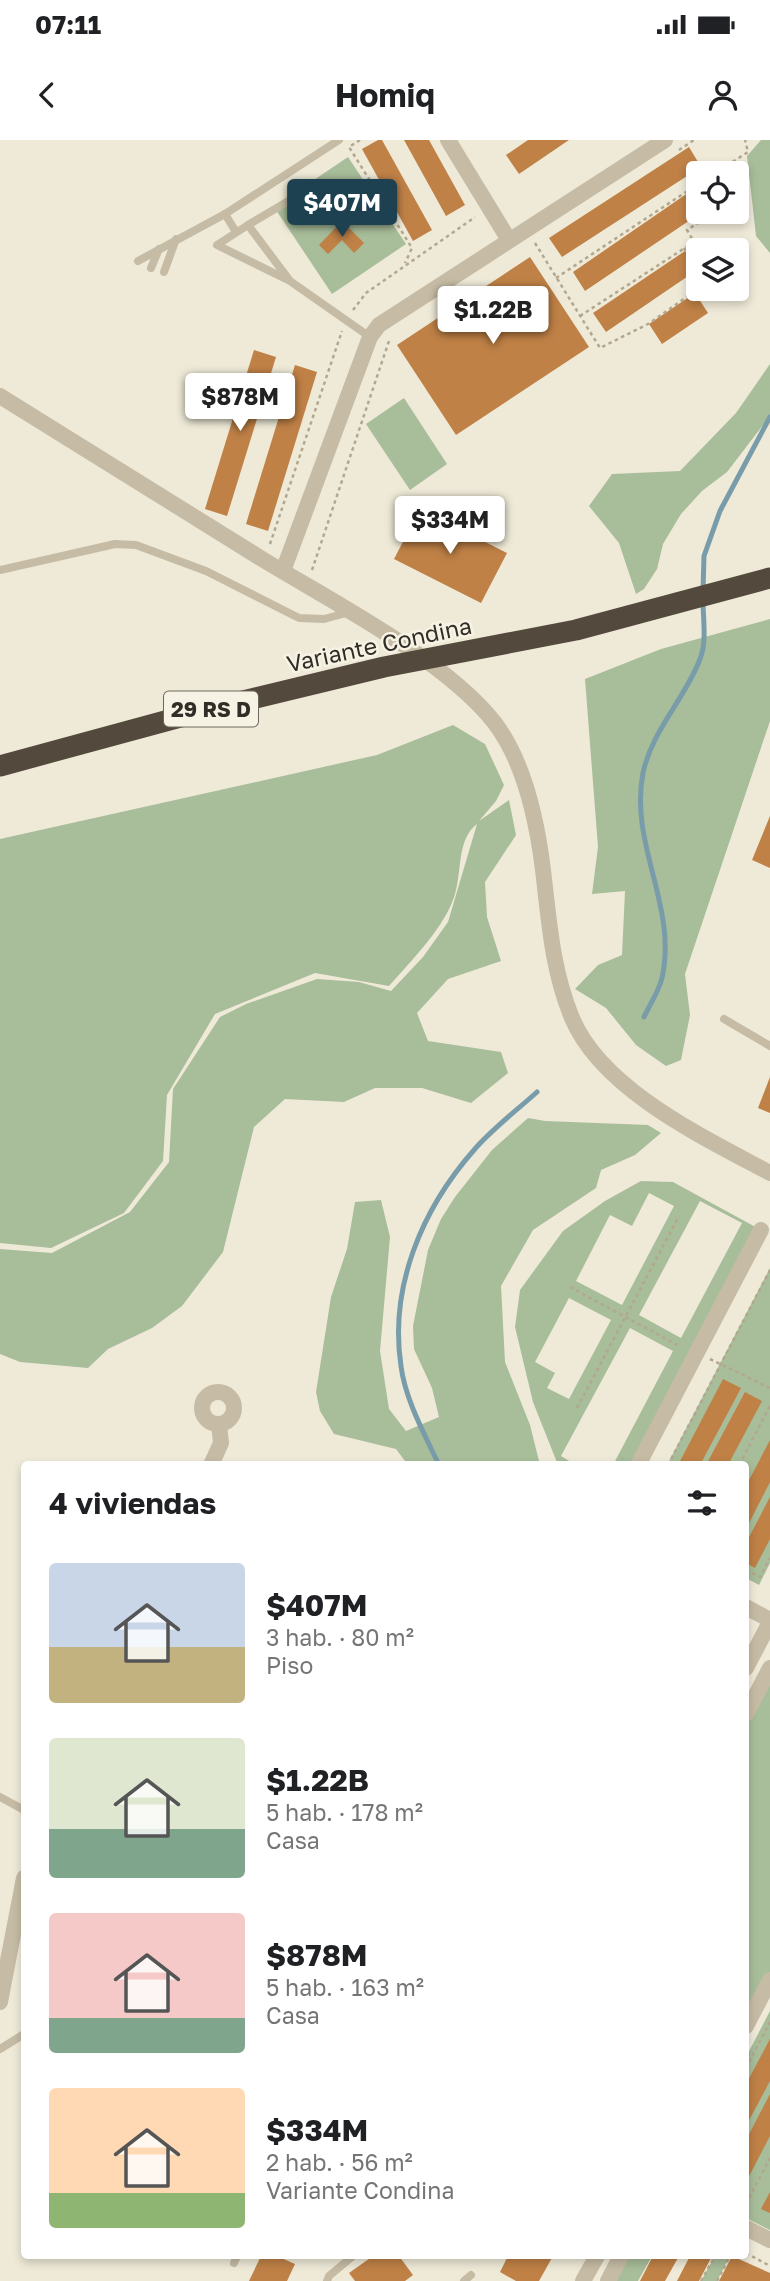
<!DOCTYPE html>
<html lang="es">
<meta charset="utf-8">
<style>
body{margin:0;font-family:"Golos Text",sans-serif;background:#f2f2f2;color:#202124;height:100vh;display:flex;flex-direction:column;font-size:26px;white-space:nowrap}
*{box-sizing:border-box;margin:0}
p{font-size:23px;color:#757577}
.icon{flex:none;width:38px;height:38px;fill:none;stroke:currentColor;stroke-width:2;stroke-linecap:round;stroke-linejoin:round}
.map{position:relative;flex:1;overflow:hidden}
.sheet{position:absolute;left:21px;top:1321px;width:728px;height:798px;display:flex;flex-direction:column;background:#fff;border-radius:7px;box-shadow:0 4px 10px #0003}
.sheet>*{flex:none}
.fabs{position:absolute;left:686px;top:21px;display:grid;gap:14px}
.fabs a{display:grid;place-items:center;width:63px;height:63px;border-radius:7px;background:#fff;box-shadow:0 4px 10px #0003;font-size:35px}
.price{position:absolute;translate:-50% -60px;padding:0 16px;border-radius:7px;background:#fff;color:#222;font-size:23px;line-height:46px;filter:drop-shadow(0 2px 4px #0008)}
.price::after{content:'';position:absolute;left:50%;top:42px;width:21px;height:16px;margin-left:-10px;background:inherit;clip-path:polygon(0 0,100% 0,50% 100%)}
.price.selected{background:#1e4151;color:#fff}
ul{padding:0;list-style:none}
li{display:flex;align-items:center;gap:21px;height:175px;padding:0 28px}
li span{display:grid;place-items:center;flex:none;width:196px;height:140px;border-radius:7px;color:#555}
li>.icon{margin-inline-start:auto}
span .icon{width:84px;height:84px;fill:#fffc;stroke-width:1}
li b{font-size:30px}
h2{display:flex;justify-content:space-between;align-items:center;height:84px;padding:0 28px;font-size:30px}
.status{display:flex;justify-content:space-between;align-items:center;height:49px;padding:0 35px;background:#fff;direction:ltr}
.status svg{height:19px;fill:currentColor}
header{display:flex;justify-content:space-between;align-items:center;height:91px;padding:0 28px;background:#fff;font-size:32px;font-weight:700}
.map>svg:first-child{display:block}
.green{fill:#a8bd99;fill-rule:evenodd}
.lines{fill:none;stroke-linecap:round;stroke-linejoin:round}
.stream{stroke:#799caa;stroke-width:5}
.building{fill:#bf8146}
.path{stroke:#b2a78f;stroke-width:2.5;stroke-dasharray:3.5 3.5;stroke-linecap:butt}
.lane{stroke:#c6bca5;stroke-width:8}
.street{stroke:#c6bca5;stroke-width:16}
.highway{stroke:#53493d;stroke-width:21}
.labels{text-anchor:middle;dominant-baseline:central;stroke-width:5;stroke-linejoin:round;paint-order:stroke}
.shield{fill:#f7f3e4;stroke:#6d685f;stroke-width:2}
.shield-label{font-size:21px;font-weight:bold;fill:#322d26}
.street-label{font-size:23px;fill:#322d26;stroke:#f7f3e4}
</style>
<div class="status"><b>07:11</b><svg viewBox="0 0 49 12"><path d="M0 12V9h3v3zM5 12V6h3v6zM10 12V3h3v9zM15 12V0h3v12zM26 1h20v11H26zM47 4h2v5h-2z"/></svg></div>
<header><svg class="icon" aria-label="back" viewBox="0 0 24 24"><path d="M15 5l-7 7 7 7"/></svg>Homiq<svg class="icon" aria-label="person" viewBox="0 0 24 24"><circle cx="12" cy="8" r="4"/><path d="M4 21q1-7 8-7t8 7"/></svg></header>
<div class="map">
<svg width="770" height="2141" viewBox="0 0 770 2141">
<rect width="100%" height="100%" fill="#efead8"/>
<!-- green -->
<g class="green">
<path d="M761,0h9v113l-14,-17 -9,-80z"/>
<path d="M348,17l58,87 -74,50 -58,-87z"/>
<path d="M770,224v52l-43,56 -25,19 -21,23 -18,30 -6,25 -13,20 -8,5 -17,-51 -30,-37 23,-32 68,-3 56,-58z"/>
<path d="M404,258l43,66 -37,26 -44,-66z"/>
<path d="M770,479v102l-85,253 5,41 -9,45 -15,6 -30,-21 -30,-37 -31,-19 23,-24 24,-10 3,-64 -33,3 6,-47 -13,-168 76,-30z"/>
<path d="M453,585l32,19 19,41 -8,16 -17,20 30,-21 7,35 -31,47 2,35 14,44 -53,18 -31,34 11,28 73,11 7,21 -37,30 -49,-15h-47l-31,14 -59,-3 -31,28 -31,125 -41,54 -30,22 -44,21 -20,19 -68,-6 -20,-8v-105l52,4 78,-41 39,-50 4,-73 47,-72 26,-13 71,-25 42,3 32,9 32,-34 25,-35 29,-98c-20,15 -15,46 -22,70 -9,32 -44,67 -66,92l-74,-13 -100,41 -48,81 -4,66 -39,52 -73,35 -51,-5v-404l377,-84z"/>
<path d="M528,978l17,3 103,4 13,8 -26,22 -34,15 -5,18 -63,42 -32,56 4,76 25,63 10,40h-132l-12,-16 -62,-15 -14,-23 -4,-19 15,-95 16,-48 8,-47 26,-2 9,37 -10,114 9,58 17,22 33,-14 -7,-29 -18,-39 -1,-23 15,-76 13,-31 14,-22 37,-47z"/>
<path d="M641,1041l32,1 88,48 -123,235h-25l60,-114 -43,-23 -69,128 15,9h-18l-25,-63 -18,-75 5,-37 43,-59 42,-30zM649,1053l25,13 -52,99 -46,-24 34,-66 22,11zM700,1061l42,22 -61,115 -42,-23zM569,1158l42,22 -42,79 -22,-11 8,-15 -20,-11z"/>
<path d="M770,1128v295l-11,22 -13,-7v-113h-79z"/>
<path d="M770,1528v312l-24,46v-312z"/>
<path d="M770,1871v219l-24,-12v-161z"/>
<path d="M621,2116h31l-14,25h-30z"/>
<path d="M715,2116h15l-13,25h-16z"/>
</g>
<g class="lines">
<!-- stream -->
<g class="stream">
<path d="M703,451l1,-35 16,-45 50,-94"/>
<path d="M644,877c6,-13 15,-26 18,-39 16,-72 -33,-133 -19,-205 9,-43 42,-74 57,-114 7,-16 3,-41 3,-58"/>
<path d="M439,1325c-14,-30 -34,-66 -38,-99 -12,-79 21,-157 73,-216 18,-21 42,-39 63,-58"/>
</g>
</g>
<!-- building -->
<g class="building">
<path d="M378,0h4l50,90 -19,11 -51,-92z"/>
<path d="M404,0h25l36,65 -19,11z"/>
<path d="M528,0h41l-50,34 -13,-19z"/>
<path d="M689,7l12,20 -139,90 -13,-19z"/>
<path d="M698,46v26h4l-117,79 -12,-19z"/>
<path d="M342,81l22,22 -10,10 -12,-13 -14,14 -9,-9z"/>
<path d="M685,111l12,19 -91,62 -13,-19z"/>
<path d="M530,117l59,90 -133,88 -59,-90z"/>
<path d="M695,153l13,20 -46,31 -13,-20z"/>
<path d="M254,210l22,7 -49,159 -22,-7z"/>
<path d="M295,225l22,7 -49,159 -22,-7z"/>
<path d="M420,369l87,44 -26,50 -87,-44z"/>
<path d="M770,676v52l-18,-8z"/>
<path d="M770,937v36l-12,-5z"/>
<path d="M723,1239l18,9 -10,19 -31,58h-22z"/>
<path d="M745,1252l17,9 -34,64h-22z"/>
<path d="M770,1300v42l-24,47v-43z"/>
<path d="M770,1357v42l-15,29 -9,-5v-20z"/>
<path d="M770,1899v42l-24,45v-42z"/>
<path d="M770,1954v42l-24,46v-42z"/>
<path d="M770,2052v21l-9,-4z"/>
<path d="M261,2116h16l18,8 -8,17h-38z"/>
<path d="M373,2116h26l14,19 -8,6h-50l-6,-8z"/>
<path d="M508,2116h45l-14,25h-23l-16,-9z"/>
<path d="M653,2116h26l-14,25h-25z"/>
<path d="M690,2116h22l-13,25h-22z"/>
<path d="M732,2116l38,17v8h-51z"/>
</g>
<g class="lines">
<!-- path -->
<g class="path">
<path d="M360,0l-11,7 63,101 -7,15"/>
<path d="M679,10l15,-10"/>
<path d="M715,33l33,-21 -3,-12"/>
<path d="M535,103l65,105 48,-24 50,-35"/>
<path d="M684,108l14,20"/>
<path d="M556,138l142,-94"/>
<path d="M353,170l13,-17 109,-76"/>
<path d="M580,176l114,-74 -7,-12 28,-18"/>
<path d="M270,404l72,-213"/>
<path d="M312,430l77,-229"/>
<path d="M570,1147l111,60"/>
<path d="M710,1219l60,29"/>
<path d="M577,1268l102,-192"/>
<path d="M619,1325l4,-7"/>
<path d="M668,1325l102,-195"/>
<path d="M739,1325l31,-59"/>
<path d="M746,1430l14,7 10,-19"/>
<path d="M746,1928l24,-46"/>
<path d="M746,2064l24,-46"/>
<path d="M746,2113l24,13"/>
<path d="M701,2141l14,-25"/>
<path d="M717,2141l13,-25"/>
</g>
<!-- lane -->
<g class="lane">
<path d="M225,74l11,18"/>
<path d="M248,85l49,-29"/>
<path d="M138,121l87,-47 114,-74"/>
<path d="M151,128l8,-19"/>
<path d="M164,132l12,-33"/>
<path d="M290,141l-73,-36 31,-20 42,56 80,56"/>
<path d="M0,430l115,-26 21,1 70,26 93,47 25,1 26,-7"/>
<path d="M724,879l46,27"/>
<path d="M0,1657l24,13"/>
<path d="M0,1909l24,-15"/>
<path d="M234,2123l3,-7"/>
<path d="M327,2141l2,-5 24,-20"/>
<path d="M464,2141l7,-6"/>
</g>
<!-- street -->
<g class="street">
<path d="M448,0l61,100"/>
<path d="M0,256c87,54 174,109 262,163 69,42 182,100 232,163 31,40 43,99 49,148 6,50 9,100 29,148 30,72 133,120 198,155"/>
<path d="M283,431l87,-234 9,-12 286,-185"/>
<circle cx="218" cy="1268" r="16"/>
<path d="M211,1325l10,-22 -2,-19"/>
<path d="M638,1325l123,-235"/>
<path d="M746,1467l24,13"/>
<path d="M746,1528l24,-46"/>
<path d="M746,1574l24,-46"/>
<path d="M0,1862l24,-124"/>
<path d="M746,1886l24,-46"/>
<path d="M746,2088l24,12"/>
<path d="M583,2141l14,-25"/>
<path d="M608,2141l13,-25"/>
</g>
<!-- highway -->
<path class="highway" d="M0,626l206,-56 178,-43 192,-37 194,-52"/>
</g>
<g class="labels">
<!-- shield labels -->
<rect class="shield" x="164" y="551.5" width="94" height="35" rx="5"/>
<g class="shield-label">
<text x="211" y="569">29 RS D</text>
</g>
<!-- street labels -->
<g class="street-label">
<text transform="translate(379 504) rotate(-12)">Variante Condina</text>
</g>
</g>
</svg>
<div class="fabs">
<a><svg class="icon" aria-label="locate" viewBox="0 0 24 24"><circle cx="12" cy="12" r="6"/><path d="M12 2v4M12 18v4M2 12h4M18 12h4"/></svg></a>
<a><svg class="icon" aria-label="layers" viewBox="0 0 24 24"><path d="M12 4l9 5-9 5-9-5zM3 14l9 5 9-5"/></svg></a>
</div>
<b class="price selected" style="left:342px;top:99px">$407M</b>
<b class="price" style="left:493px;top:206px">$1.22B</b>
<b class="price" style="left:240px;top:293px">$878M</b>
<b class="price" style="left:450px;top:416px">$334M</b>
<section class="sheet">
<h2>4 viviendas<svg class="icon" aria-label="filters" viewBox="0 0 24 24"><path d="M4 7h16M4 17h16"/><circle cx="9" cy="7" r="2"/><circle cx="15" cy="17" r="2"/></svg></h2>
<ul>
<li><span style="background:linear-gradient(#c9d6e8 60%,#c2b280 0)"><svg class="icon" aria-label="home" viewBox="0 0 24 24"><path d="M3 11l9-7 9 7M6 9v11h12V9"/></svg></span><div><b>$407M</b><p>3 hab. · 80 m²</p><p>Piso</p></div></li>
<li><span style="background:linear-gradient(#dfe7d0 65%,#7fa58c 0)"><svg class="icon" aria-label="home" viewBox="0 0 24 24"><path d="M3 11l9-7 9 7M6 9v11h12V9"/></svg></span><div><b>$1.22B</b><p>5 hab. · 178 m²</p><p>Casa</p></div></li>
<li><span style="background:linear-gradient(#f6c9c9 75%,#7fa58c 0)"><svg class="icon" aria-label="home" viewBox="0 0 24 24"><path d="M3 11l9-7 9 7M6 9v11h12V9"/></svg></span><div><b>$878M</b><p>5 hab. · 163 m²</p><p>Casa</p></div></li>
<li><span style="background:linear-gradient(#ffd9b3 75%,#8fb573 0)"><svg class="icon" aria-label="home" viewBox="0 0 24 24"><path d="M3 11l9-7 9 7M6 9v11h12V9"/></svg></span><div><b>$334M</b><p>2 hab. · 56 m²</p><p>Variante Condina</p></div></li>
</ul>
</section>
</div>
